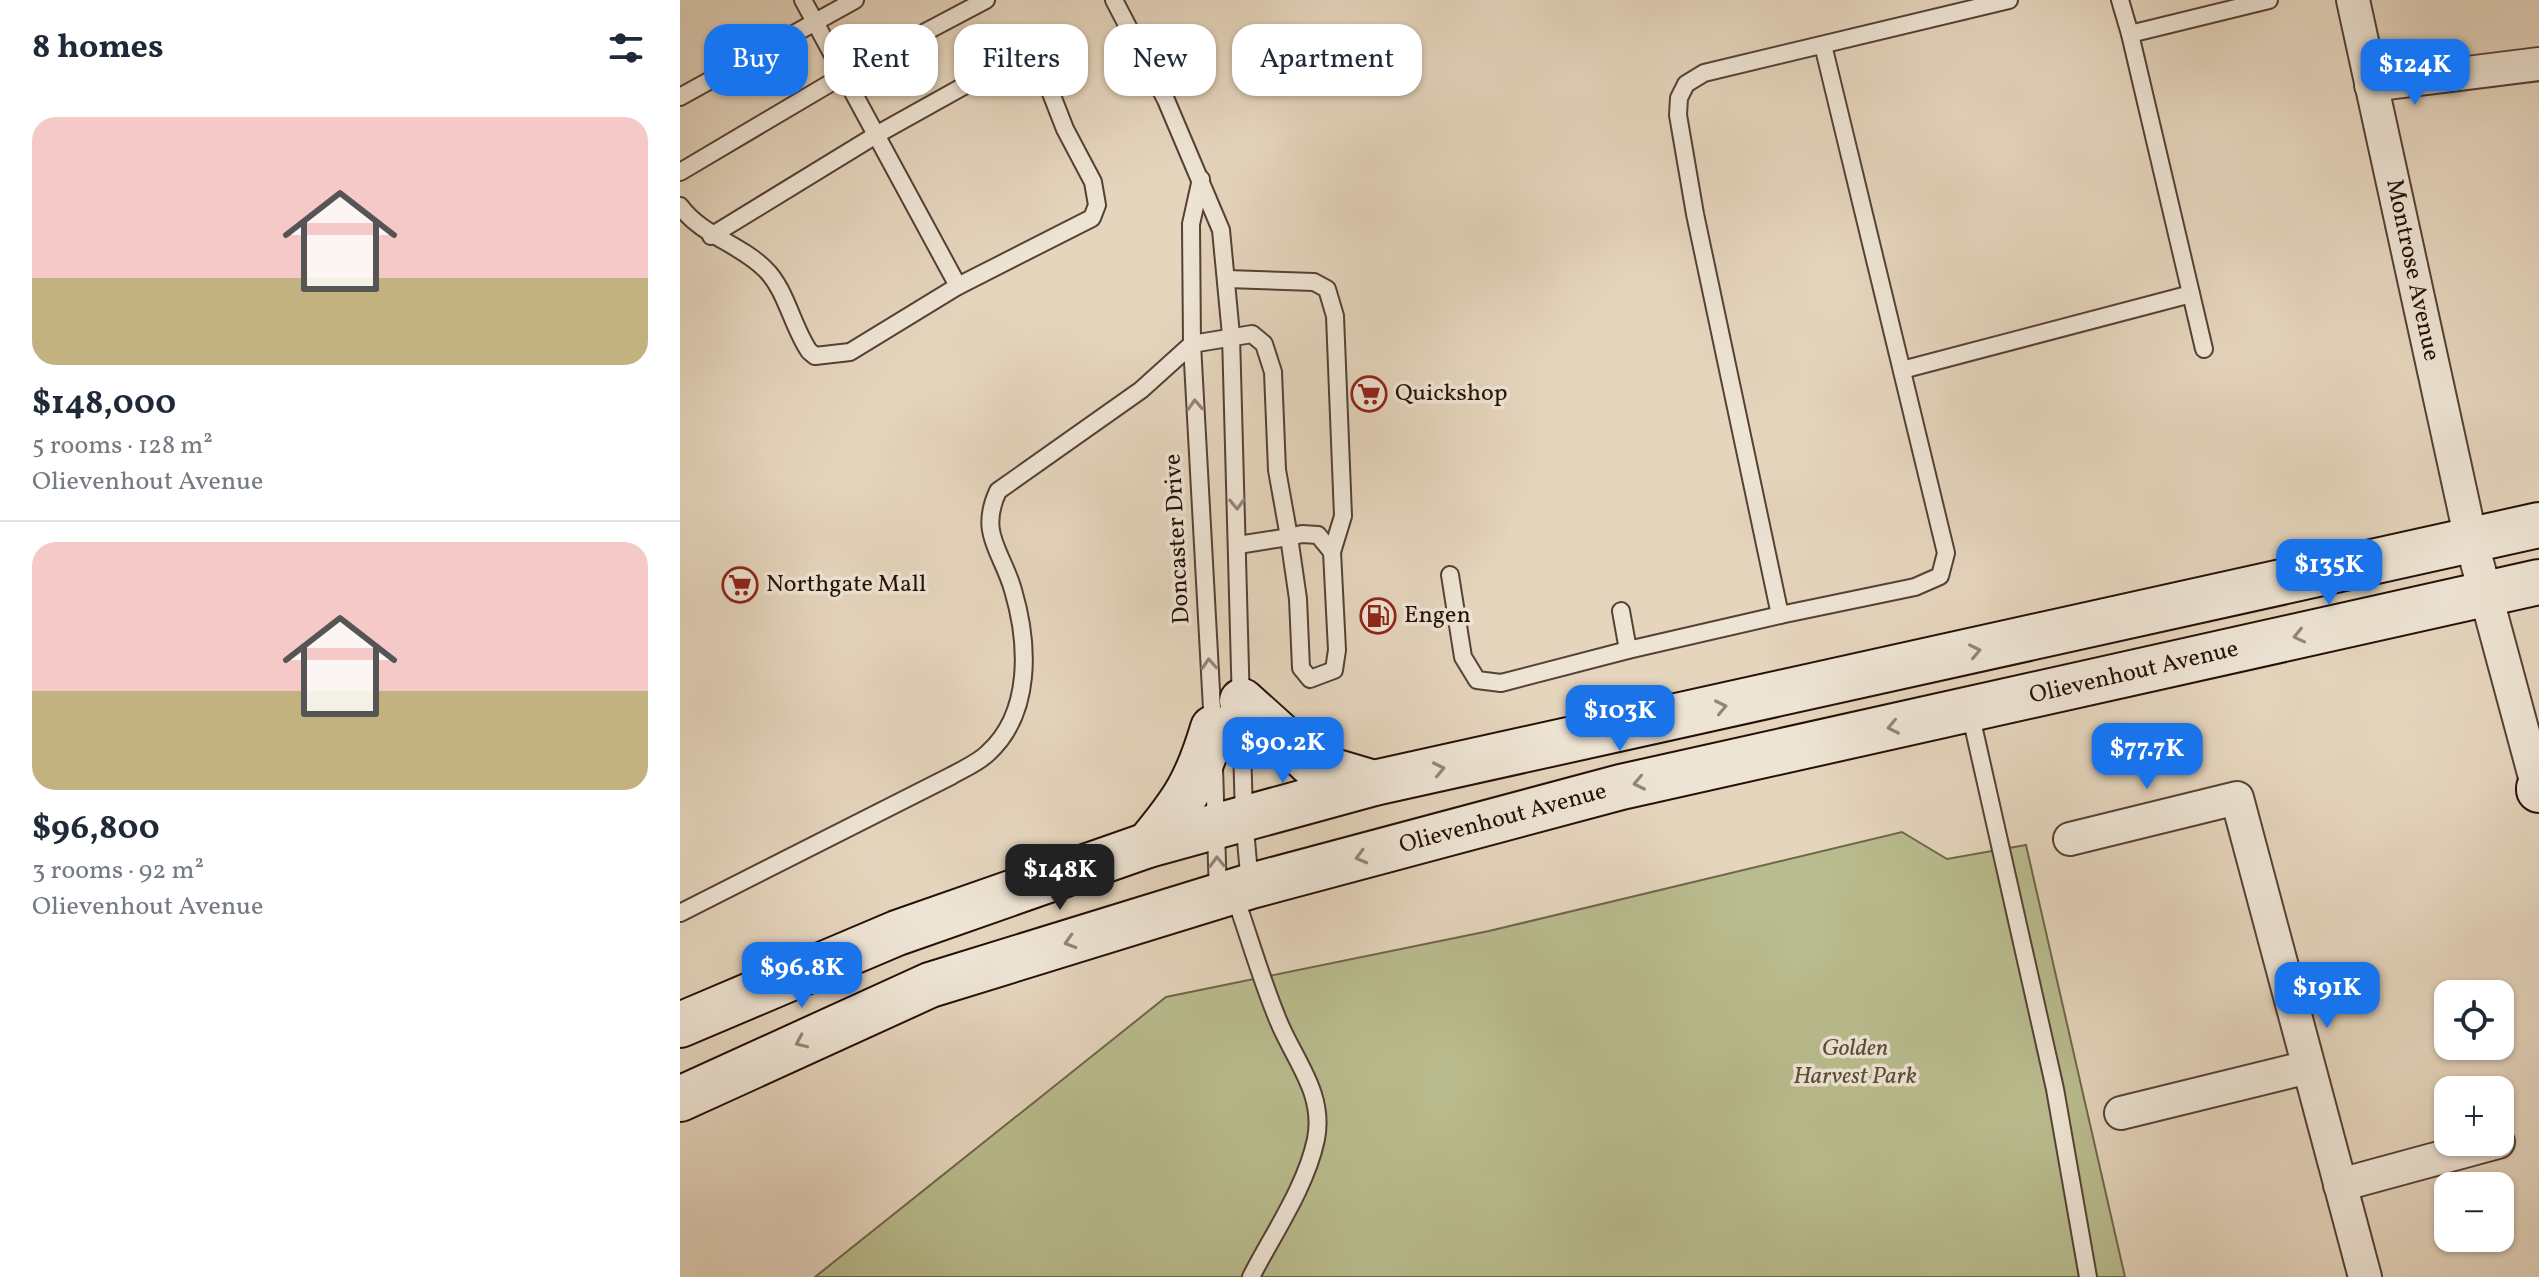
<!DOCTYPE html>
<meta charset="utf-8">
<style>
body{margin:0;font-family:Vollkorn,serif;background:#f2f2f3;color:#1f2937;height:100vh;display:flex;flex-direction:column;font-size:30px;white-space:nowrap}
*{box-sizing:border-box;margin:0}
p{font-size:26px;color:#747a83}
.icon{flex:none;width:44px;height:44px;fill:none;stroke:currentColor;stroke-width:2;stroke-linecap:round;stroke-linejoin:round}
.map{position:relative;flex:1;overflow:hidden}
.side{display:flex;flex-direction:column;background:#fff;width:680px}
.side>*{flex:none}
.hud{position:absolute;left:24px;top:24px;width:760px;height:72px;display:flex;gap:16px}
.controls{position:absolute;left:1754px;top:980px;display:grid;gap:16px}
.controls a{display:grid;place-items:center;width:80px;height:80px;border-radius:16px;background:#fff;box-shadow:0 2px 6px #0004;font-size:40px}
.price{position:absolute;translate:-50% -68px;padding:0 18px;border-radius:16px;background:#1a73e8;color:#fff;font-size:26px;line-height:52px;filter:drop-shadow(0 2px 4px #0008)}
.price::after{content:'';position:absolute;left:50%;top:48px;width:24px;height:18px;margin-left:-12px;background:inherit;clip-path:polygon(0 0,100% 0,50% 100%)}
.price.on{background:#222;color:#fff}
ul{padding:0;list-style:none}
li{display:grid;align-content:center;gap:16px;height:424px;padding:0 32px}
li+li{border-top:2px solid #e0e1e3}
li span{display:grid;place-items:center;height:248px;border-radius:24px;color:#555}
li>.icon{margin-inline-start:auto}
span .icon{width:144px;height:144px;fill:#fffc;stroke-width:1}
li b{font-size:34px}
h2{display:flex;justify-content:space-between;align-items:center;height:96px;padding:0 32px;font-size:34px}
.chip{padding:0 28px;border-radius:24px;background:#fff;box-shadow:0 2px 6px #0004;font-size:28px;line-height:72px}
.chip.on{background:#1a73e8;color:#fff}
main{display:flex;flex:1;min-height:0}
.map>svg:first-child{display:block}
.green{fill:#b9bc8e;stroke:#6f664b;stroke-width:2}
.lines{fill:none;stroke-linecap:round;stroke-linejoin:round}
.lane-casing{stroke:#554135;stroke-width:20}
.street-casing{stroke:#554135;stroke-width:36}
.secondary-casing{stroke:#251008;stroke-width:48}
.lane{stroke:#eee4d4;stroke-width:16}
.street{stroke:#eee4d4;stroke-width:32}
.secondary{stroke:#eee4d4;stroke-width:44}
.oneway{stroke:#948578}
.labels{text-anchor:middle;dominant-baseline:central;stroke-width:7;stroke-linejoin:round;paint-order:stroke}
.street-label{font-size:24px;fill:#251008;stroke:#eee4d4}
.poi-label{font-size:24px;fill:#251008;stroke:#eee4d4;text-anchor:start}
.park-label{font-size:24px;font-style:italic;fill:#594c37;stroke:#eee4d4}
</style>
<main>
<section class="side">
<h2>8 homes<svg class="icon" aria-label="filters" viewBox="0 0 24 24"><path d="M4 7h16M4 17h16"/><circle cx="9" cy="7" r="2"/><circle cx="15" cy="17" r="2"/></svg></h2>
<ul>
<li><span style="background:linear-gradient(#f6c9c9 65%,#c2b280 0)"><svg class="icon" aria-label="home" viewBox="0 0 24 24"><path d="M3 11l9-7 9 7M6 9v11h12V9"/></svg></span><div><b>$148,000</b><p>5 rooms · 128 m²</p><p>Olievenhout Avenue</p></div></li>
<li><span style="background:linear-gradient(#f6c9c9 60%,#c2b280 0)"><svg class="icon" aria-label="home" viewBox="0 0 24 24"><path d="M3 11l9-7 9 7M6 9v11h12V9"/></svg></span><div><b>$96,800</b><p>3 rooms · 92 m²</p><p>Olievenhout Avenue</p></div></li>
</ul>
</section>
<div class="map">
<svg width="1859" height="1277" viewBox="0 0 1859 1277">
<rect width="100%" height="100%" fill="#e5d5bd"/>
<filter id="stains"><feTurbulence type="fractalNoise" baseFrequency=".0025" numOctaves="4"/><feColorMatrix values="0 0 0 0 .2 0 0 0 0 .09 0 0 0 0 .02 0 0 0 .5 -.17"/></filter>
<radialGradient id="worn" r=".72"><stop offset=".6" stop-color="#630" stop-opacity="0"/><stop offset="1" stop-color="#630" stop-opacity=".3"/></radialGradient>
<!-- green -->
<path class="green" d="M1222,832l45,27 79,-14 99,432h-1310l351,-280 323,-66z"/>
<g class="lines">
<defs>
<g id="lane">
<path d="M123,0l155,286"/>
<path d="M434,0l52,100 55,130 10,105 13,483 6,67"/>
<path d="M1440,0l10,34 139,-34"/>
<path d="M1450,34l74,315"/>
<path d="M0,97l175,-97"/>
<path d="M0,172l164,-97 142,-75"/>
<path d="M521,179l-10,45 1,120 21,383"/>
<path d="M0,206c22,30 59,37 85,63 21,20 27,57 44,82l6,5 35,-4 108,-66 134,-68 5,-13 -4,-23 -28,-53 -23,-59 -8,-11 -18,-2 -140,78 -165,101"/>
<path d="M547,279l87,3 13,7 8,27 8,200 -11,36"/>
<path d="M1222,370l289,-76"/>
<path d="M622,534l16,1 14,17 5,98 -3,20 -24,9 -9,-11 -3,-69 -9,-62z"/>
<path d="M770,575l13,82 14,23 24,3 127,-33"/>
<path d="M941,611l7,39 152,-35 -85,-401 -17,-99 1,-17 7,-14 18,-11 305,-73"/>
<path d="M1100,615l135,-28 25,-11 6,-23 -123,-508"/>
<path d="M1290,712l85,377 33,188"/>
<path d="M534,767l4,128"/>
<path d="M554,894c15,42 27,85 44,126 16,40 47,73 38,119 -10,48 -43,95 -65,138"/>
<path d="M0,913l271,-137c12,-7 27,-13 37,-23 44,-40 41,-109 25,-163 -11,-39 -35,-56 -15,-99l143,-101 51,-46 60,-10 12,10 9,28 4,98 12,67 -51,8"/>
</g>
<g id="street">
<path d="M1673,0l118,540 68,252"/>
<path d="M1691,85l168,-21"/>
<path d="M1390,839l167,-41 128,479"/>
<path d="M1441,1113l187,-46"/>
<path d="M1660,1185l158,-43"/>
</g>
<g id="secondary">
<path d="M562,701l71,64 61,18"/>
<path d="M1859,790v-2"/>
<path d="M468,845c36,-43 49,-63 65,-117"/>
<path d="M0,1025l217,-92 251,-88 226,-62 1165,-258"/>
<path d="M0,1099l250,-114 321,-99 370,-99 918,-205"/>
</g>
</defs>
<!-- lane casing -->
<use href="#lane" class="lane-casing"/>
<!-- street casing -->
<use href="#street" class="street-casing"/>
<!-- secondary casing -->
<use href="#secondary" class="secondary-casing"/>
<!-- lane -->
<use href="#lane" class="lane"/>
<!-- street -->
<use href="#street" class="street"/>
<!-- secondary -->
<use href="#secondary" class="secondary"/>
</g>
<!-- one-way arrows -->
<defs><path id="oneway-chevron" d="M-2-3.5L2.5 0L-2 3.5" fill="none" stroke-width="1.6" stroke-linecap="round" stroke-linejoin="round" transform="scale(2)"/></defs>
<g class="oneway">
<use href="#oneway-chevron" transform="translate(515 405) rotate(-93)"/>
<use href="#oneway-chevron" transform="translate(557 504) rotate(88)"/>
<use href="#oneway-chevron" transform="translate(1619 636) rotate(167)"/>
<use href="#oneway-chevron" transform="translate(1295 651) rotate(-12)"/>
<use href="#oneway-chevron" transform="translate(529 664) rotate(-94)"/>
<use href="#oneway-chevron" transform="translate(1041 707) rotate(-12)"/>
<use href="#oneway-chevron" transform="translate(1213 727) rotate(168)"/>
<use href="#oneway-chevron" transform="translate(759 769) rotate(-12)"/>
<use href="#oneway-chevron" transform="translate(959 783) rotate(168)"/>
<use href="#oneway-chevron" transform="translate(681 857) rotate(165)"/>
<use href="#oneway-chevron" transform="translate(537 862) rotate(-92)"/>
<use href="#oneway-chevron" transform="translate(390 942) rotate(163)"/>
<use href="#oneway-chevron" transform="translate(121 1042) rotate(156)"/>
</g>
<!-- icons -->
<defs>
<symbol id="supermarket-ring" viewBox="-11 -11 22 22"><circle r="9.5" fill="#eee4d4" stroke="#8f2418" stroke-width="1.5"/><path d="M-6-5.5h2.5l.6 2H6L4.5 2H-2.5L-4.4-4H-6ZM-1.5 3.2a1.3 1.3 0 1 0 .1 0ZM3 3.2a1.3 1.3 0 1 0 .1 0Z" fill="#8f2418"/></symbol>
<symbol id="fuel-ring" viewBox="-11 -11 22 22"><circle r="9.5" fill="#eee4d4" stroke="#8f2418" stroke-width="1.5"/><path d="M-5.5-6h7V0h2V4h1.3V-2.5L3-4.5l.8-.8L6-3V5H2.5V1h-1V6h-7ZM-4.2-4.7v3.2H.2V-4.7Z" fill="#8f2418"/></symbol>
</defs>
<g fill-rule="evenodd">
<use href="#supermarket-ring" x="669" y="374" width="40" height="40"/>
<use href="#supermarket-ring" x="40" y="565" width="40" height="40"/>
<use href="#fuel-ring" x="678" y="596" width="40" height="40"/>
</g>
<g class="labels">
<!-- street labels -->
<g class="street-label">
<text transform="translate(1732 270) rotate(78)">Montrose Avenue</text>
<text transform="translate(498 539) rotate(-93)">Doncaster Drive</text>
<text transform="translate(1454 673) rotate(-13)">Olievenhout Avenue</text>
<text transform="translate(823 819) rotate(-15)">Olievenhout Avenue</text>
</g>
<!-- poi labels -->
<g class="poi-label">
<text x="715" y="394">Quickshop</text>
<text x="86" y="585">Northgate Mall</text>
<text x="724" y="616">Engen</text>
</g>
<!-- park labels -->
<g class="park-label">
<text x="1175" y="1049">Golden<tspan x="1175" dy="28">Harvest Park</tspan></text>
</g>
</g>
<rect width="100%" height="100%" filter="url(#stains)"/>
<rect width="100%" height="100%" fill="url(#worn)"/>
</svg>
<div class="controls">
<a><svg class="icon" aria-label="locate" viewBox="0 0 24 24"><circle cx="12" cy="12" r="6"/><path d="M12 2v4M12 18v4M2 12h4M18 12h4"/></svg></a>
<a>+</a>
<a>−</a>
</div>
<b class="price" style="left:1735px;top:107px">$124K</b>
<b class="price" style="left:1649px;top:607px">$135K</b>
<b class="price" style="left:940px;top:753px">$103K</b>
<b class="price" style="left:603px;top:785px">$90.2K</b>
<b class="price" style="left:1467px;top:791px">$77.7K</b>
<b class="price on" style="left:380px;top:912px">$148K</b>
<b class="price" style="left:122px;top:1010px">$96.8K</b>
<b class="price" style="left:1647px;top:1030px">$191K</b>
<div class="hud">
<a class="chip on">Buy</a>
<a class="chip">Rent</a>
<a class="chip">Filters</a>
<a class="chip">New</a>
<a class="chip">Apartment</a>
</div>
</div>
</main>
